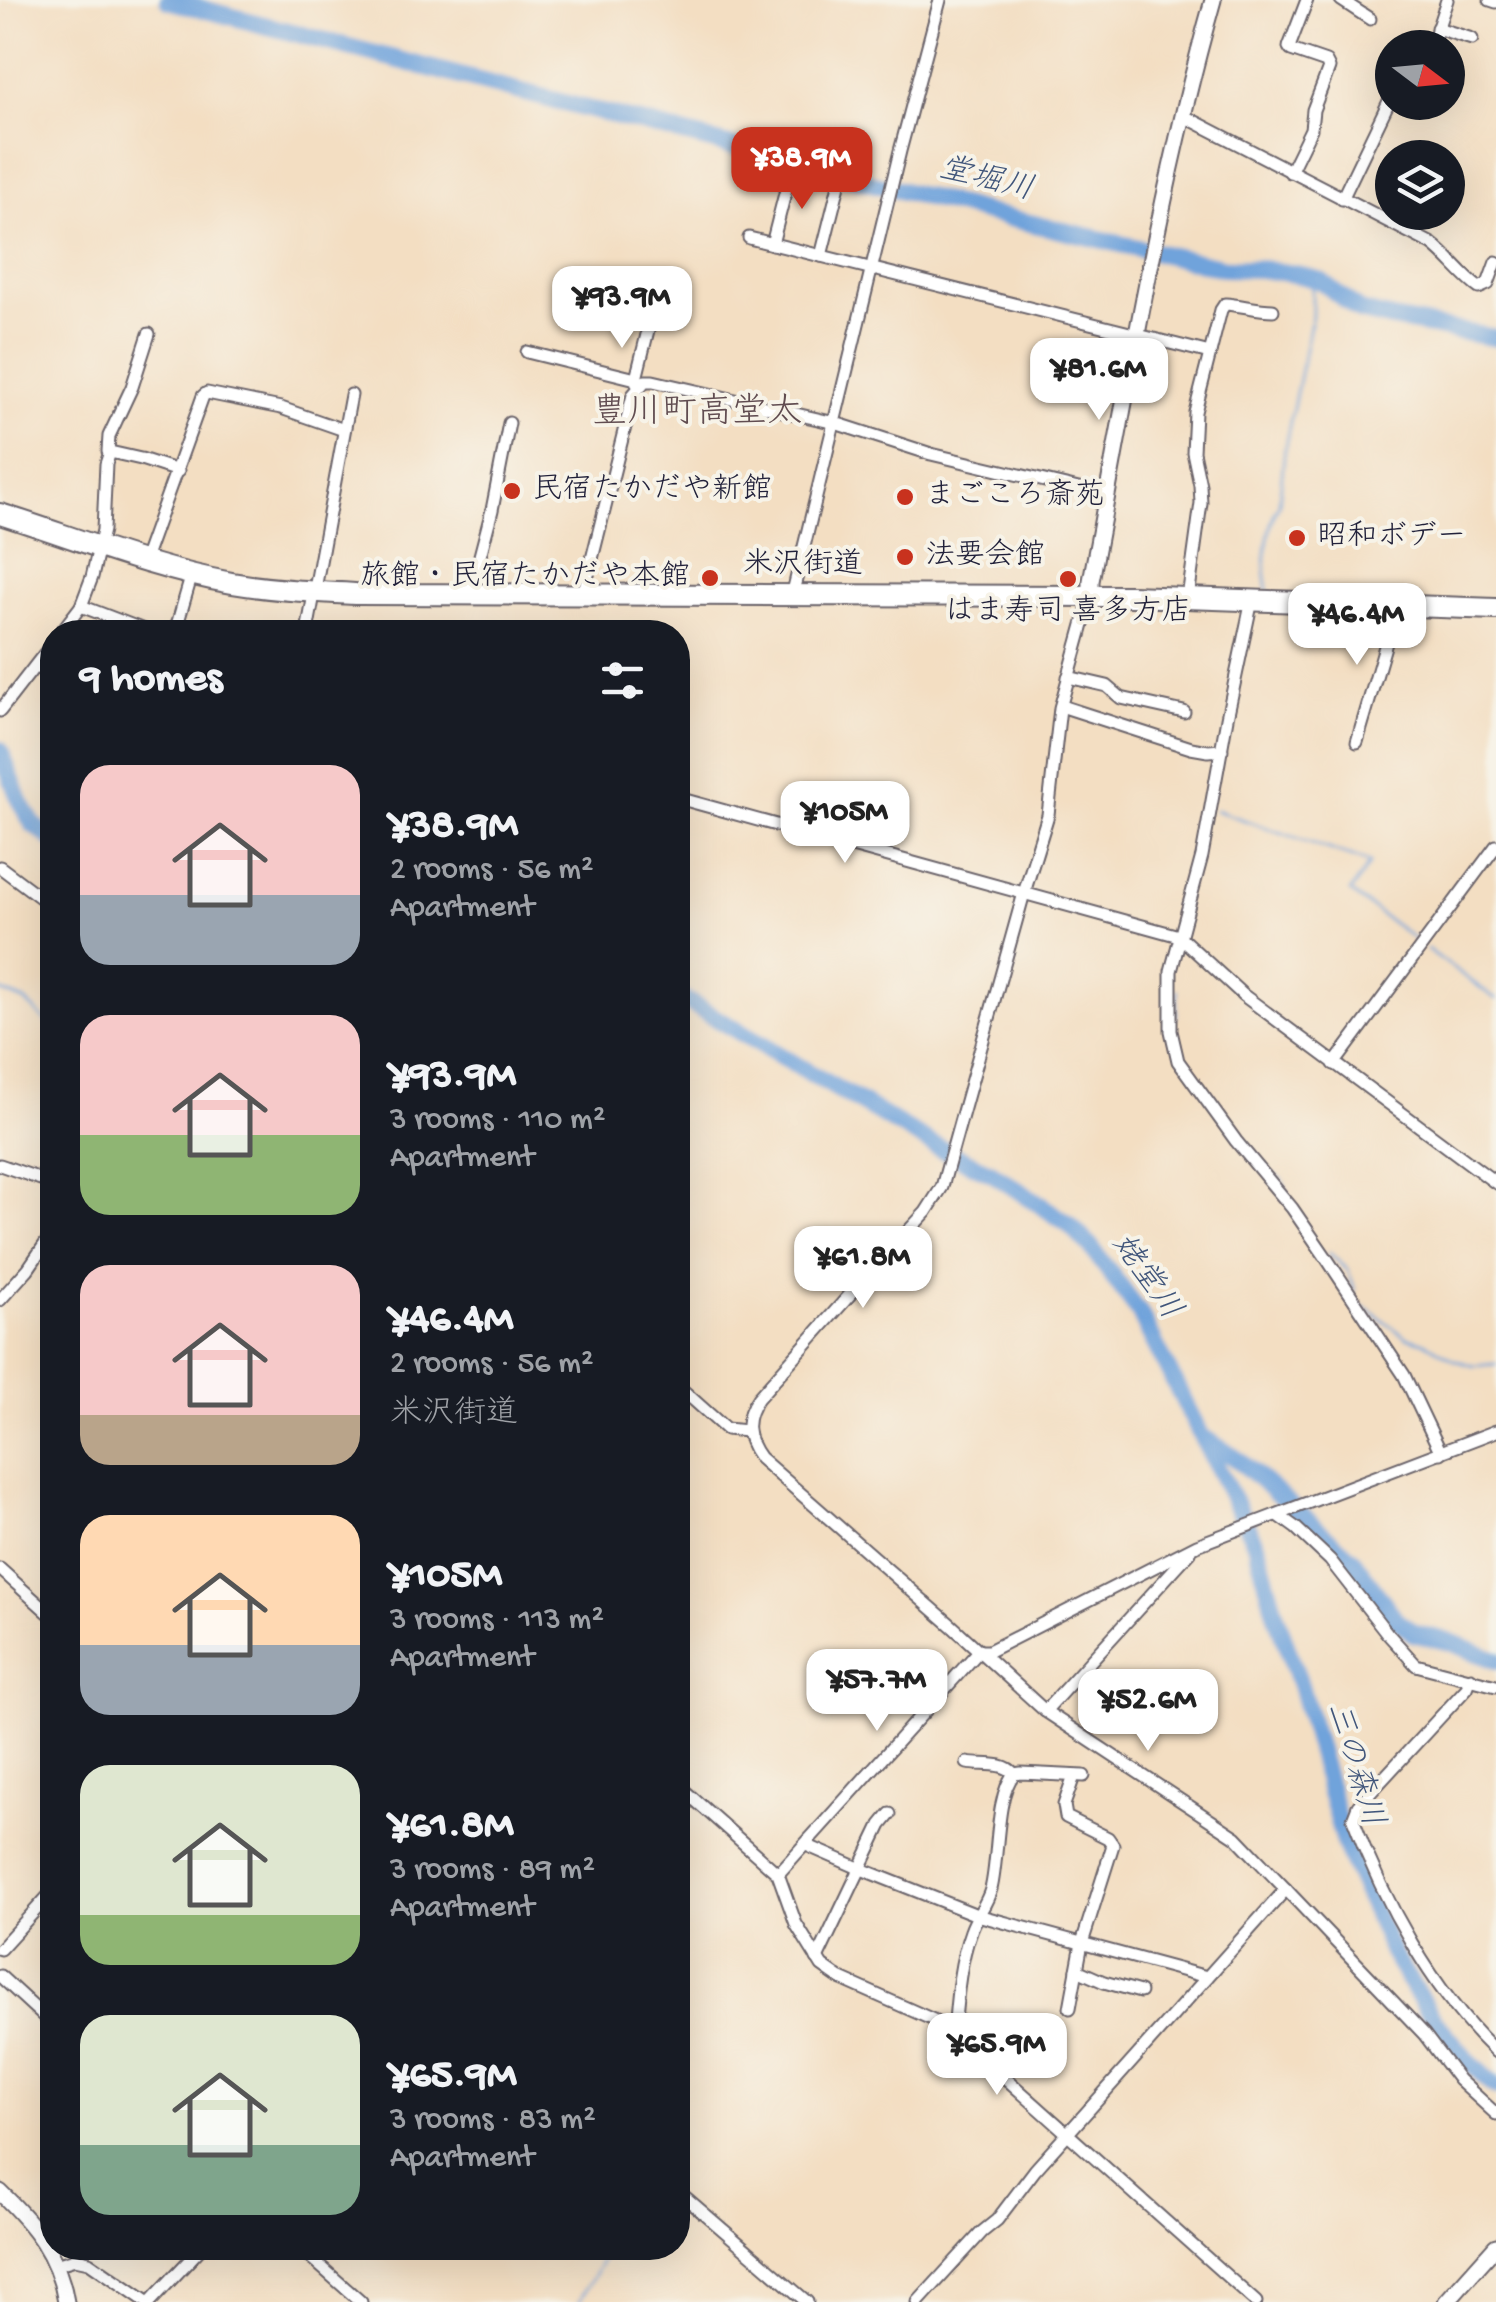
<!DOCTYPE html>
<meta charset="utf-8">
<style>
body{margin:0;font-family:"Gochi Hand","Klee One",sans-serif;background:#20242c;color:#f1f3f6;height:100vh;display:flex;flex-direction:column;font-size:38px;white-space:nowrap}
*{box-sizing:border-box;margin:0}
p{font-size:32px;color:#9ea1a6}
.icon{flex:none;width:55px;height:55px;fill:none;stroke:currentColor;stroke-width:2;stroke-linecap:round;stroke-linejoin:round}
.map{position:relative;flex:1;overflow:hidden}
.drawer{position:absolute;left:40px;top:620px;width:650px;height:1640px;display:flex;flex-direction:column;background:#171b24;border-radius:40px;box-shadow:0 10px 40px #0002}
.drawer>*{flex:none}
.needle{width:65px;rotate:106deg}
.buttons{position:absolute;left:1375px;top:30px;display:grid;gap:20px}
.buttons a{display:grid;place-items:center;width:90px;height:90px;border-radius:50%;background:#171b24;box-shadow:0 10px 40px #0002;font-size:50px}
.price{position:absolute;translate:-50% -85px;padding:0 22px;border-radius:20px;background:#fff;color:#222;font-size:32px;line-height:65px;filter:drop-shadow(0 2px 5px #0008)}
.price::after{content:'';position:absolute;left:50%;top:60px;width:30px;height:22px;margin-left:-15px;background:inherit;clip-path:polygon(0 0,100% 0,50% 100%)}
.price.selected{background:#c8321e;color:#fff}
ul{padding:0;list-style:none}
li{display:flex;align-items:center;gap:30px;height:250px;padding:0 40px}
li span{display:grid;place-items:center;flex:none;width:280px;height:200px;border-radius:30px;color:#555}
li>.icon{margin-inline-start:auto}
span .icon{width:120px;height:120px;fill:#fffc;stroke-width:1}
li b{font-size:42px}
h2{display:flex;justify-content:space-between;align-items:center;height:120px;padding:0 40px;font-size:42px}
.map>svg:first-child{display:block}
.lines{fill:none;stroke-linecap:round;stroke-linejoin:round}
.stream{stroke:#6fa3db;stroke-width:2.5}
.river{stroke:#6fa3db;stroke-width:18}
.street-casing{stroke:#6b646a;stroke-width:15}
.secondary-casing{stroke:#6b646a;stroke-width:19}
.highway-casing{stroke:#6b646a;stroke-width:24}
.street{stroke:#fff;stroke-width:11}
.secondary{stroke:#fff;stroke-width:15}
.highway{stroke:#fff;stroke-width:20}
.poi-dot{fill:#c8321e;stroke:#f7f3e8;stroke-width:4}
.labels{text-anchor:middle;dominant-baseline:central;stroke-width:8;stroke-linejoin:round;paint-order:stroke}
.poi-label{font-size:30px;fill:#22223b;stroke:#f7f3e8;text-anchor:start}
.street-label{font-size:30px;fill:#22223b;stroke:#f7f3e8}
.water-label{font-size:32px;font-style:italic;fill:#41567b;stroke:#f7f3e8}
.quarter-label{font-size:35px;fill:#614d51;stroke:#f7f3e8}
</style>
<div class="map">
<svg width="1496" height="2302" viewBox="0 0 1496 2302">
<rect width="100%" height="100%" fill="#f7f3e8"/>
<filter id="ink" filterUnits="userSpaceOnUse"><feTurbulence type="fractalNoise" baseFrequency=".01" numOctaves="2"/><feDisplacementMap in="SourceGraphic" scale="20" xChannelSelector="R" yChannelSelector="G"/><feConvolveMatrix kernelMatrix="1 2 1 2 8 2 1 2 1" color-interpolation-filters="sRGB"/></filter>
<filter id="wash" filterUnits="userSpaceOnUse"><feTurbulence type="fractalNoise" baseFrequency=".0048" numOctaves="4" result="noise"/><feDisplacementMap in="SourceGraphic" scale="40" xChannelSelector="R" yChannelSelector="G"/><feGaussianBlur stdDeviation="2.25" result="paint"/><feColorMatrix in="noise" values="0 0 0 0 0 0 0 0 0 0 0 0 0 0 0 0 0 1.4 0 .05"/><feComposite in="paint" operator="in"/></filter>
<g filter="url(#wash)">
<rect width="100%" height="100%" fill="#f3dec2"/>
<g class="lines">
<!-- stream -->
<g class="stream">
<path d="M1267,592c1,-9 -2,-16 -2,-24 1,-20 4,-48 14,-64l6,-58 27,-130v-37"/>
<path d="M1215,810l155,53 -20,29 67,49"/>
<path d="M1427,949l69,50"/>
<path d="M0,991l25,10 27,26"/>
<path d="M1176,1017l1,-27"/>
<path d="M1272,1174l10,5 5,15"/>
<path d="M1329,1253l19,17 7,21"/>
<path d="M1363,1306l43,31 20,6 29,17 19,6 22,-2"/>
<path d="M579,2302l30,-54"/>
</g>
<!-- river -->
<g class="river">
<path d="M168,0l823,214 233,54 37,1 39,6 21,6 38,30 33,8 104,19"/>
<path d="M0,750l21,53 12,21 19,15"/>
<path d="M678,996l257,150 57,27 77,51 22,23 48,65 118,235 18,65 25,73 45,161 49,111 40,63 36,43 26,24"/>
<path d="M1204,1438l33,21 116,101 43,60 10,7 7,6 37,9 46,18"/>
</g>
</g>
</g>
<g filter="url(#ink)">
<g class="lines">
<defs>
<g id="street">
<path d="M1341,0l29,19"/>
<path d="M1490,0l6,2"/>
<path d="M1437,28l35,11"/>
<path d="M1431,48l16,-48"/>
<path d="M1182,115l250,129c17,13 31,33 47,44l9,-4 8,-22"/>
<path d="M1290,172l21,-43 2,-19 16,-42 -3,-6 -35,-12 -2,-3 18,-47"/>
<path d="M1342,199l50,-104"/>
<path d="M749,238l461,115"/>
<path d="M772,244l19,-74"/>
<path d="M821,256l19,-75"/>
<path d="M527,352l109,27"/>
<path d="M637,384l-1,-5 17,-69"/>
<path d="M110,452l-2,-1 1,-15 23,-49 17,-53"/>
<path d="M144,560l59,-164 4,-3 74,15 63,22"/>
<path d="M470,594l22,-84 17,-87"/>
<path d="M583,595l50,-200 12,-14h8l182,42 96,31 177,42"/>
<path d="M792,596l108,-445 40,-151"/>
<path d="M1091,596l-31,112 -12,107 -24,78 -82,294 -16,25 -55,59 -113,127c-15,21 -13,40 2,60l192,168 93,85 191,126 188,197 35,46 37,34"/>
<path d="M1188,598l13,-95 -1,-18 -7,-33 2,-40 26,-102 4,-6c16,1 32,6 48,6"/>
<path d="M1252,600l-25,118 -25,138 -31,115v60l7,30 58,80 56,67 33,48 79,119 37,78"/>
<path d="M81,606l68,26"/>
<path d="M61,632l20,-26 11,-29 11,-47 3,-66 4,-12 31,7 37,12"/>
<path d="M175,632l17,-58"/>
<path d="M307,632l44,-237"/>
<path d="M35,667l17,7"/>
<path d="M1068,677l39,9 14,12 63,14"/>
<path d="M1061,706l130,42 17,3 14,-1"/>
<path d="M0,711l52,-67"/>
<path d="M1357,742l40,-137"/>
<path d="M678,798l501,138 64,59 253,188"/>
<path d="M0,867l52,39"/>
<path d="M1334,1064l162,-218"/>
<path d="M0,1165l52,18"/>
<path d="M0,1300l28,-31 24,-35"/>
<path d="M678,1386l48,43 21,2"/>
<path d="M1278,1515l18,13 34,32 57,73 29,32 80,21"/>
<path d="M0,1569l52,47"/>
<path d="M1471,1678l-4,10 -109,118 -5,13c31,83 79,172 143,233"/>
<path d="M1045,1711l145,-159"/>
<path d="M967,1763c16,3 37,-2 47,11"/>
<path d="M678,1785l100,89 18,50 26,42 17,12 108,48 309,276"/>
<path d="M806,1845l55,24 116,46 230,62"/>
<path d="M778,1874l201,-223h10l208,-106 299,-114"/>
<path d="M0,1949l52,-57"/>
<path d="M817,1959l64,-134 9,-11"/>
<path d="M1077,1970l27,12 36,10"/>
<path d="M0,1976l52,48"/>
<path d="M1070,2008l12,-65 31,-98 -5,-7 -42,-21 -2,-12 10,-29"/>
<path d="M954,2032c3,-34 5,-68 17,-101 5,-15 16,-27 20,-42 8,-31 4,-93 23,-115l7,-1 63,3"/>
<path d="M678,2191l129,111"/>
<path d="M300,2248l61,54"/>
<path d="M55,2265l20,-6 14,3 58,40"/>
<path d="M150,2302l51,-54"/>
<path d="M918,2302l64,-70 15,-12 38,-50 251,-281"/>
</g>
<g id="secondary">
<path d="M1091,596v-15c37,-195 68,-390 122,-581"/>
<path d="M0,2192c34,33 58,62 66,110"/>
<path d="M1446,2302l50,-56"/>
</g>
<path id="highway" d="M0,514c76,24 153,55 232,69 41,7 83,9 124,11l775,2 365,13"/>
</defs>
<!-- street casing -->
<use href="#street" class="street-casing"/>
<!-- secondary casing -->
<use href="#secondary" class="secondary-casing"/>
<!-- highway casing -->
<use href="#highway" class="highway-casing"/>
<!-- street -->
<use href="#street" class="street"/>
<!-- secondary -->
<use href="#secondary" class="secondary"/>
<!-- highway -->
<use href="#highway" class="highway"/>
</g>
</g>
<!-- markers -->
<g class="poi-dot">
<circle cx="512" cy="491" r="10"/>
<circle cx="905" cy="497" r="10"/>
<circle cx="1297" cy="538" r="10"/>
<circle cx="905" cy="557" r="10"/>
<circle cx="710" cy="578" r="10"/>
<circle cx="1068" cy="579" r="10"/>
</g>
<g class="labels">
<!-- poi labels -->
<g class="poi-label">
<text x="532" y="491">民宿たかだや新館</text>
<text x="925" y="497">まごころ斎苑</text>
<text x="1317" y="538">昭和ボデー</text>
<text x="925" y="557">法要会館</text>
<text x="690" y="578" text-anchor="end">旅館・民宿たかだや本館</text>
<text x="1068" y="613" text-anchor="middle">はま寿司 喜多方店</text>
</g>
<!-- street labels -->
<g class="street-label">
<text x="803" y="566">米沢街道</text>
</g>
<!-- water labels -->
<g class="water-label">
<text transform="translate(986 181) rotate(14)">堂堀川</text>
<text transform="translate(1145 1278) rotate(55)">姥堂川</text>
<text transform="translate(1353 1765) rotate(73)">三の森川</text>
</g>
<!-- quarter labels -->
<g class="quarter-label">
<text x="697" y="414">豊川町高堂太</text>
</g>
</g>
</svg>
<div class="buttons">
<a><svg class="needle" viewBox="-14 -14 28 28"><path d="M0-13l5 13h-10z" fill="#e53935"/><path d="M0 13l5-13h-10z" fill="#9ea1a6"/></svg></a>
<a><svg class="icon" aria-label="layers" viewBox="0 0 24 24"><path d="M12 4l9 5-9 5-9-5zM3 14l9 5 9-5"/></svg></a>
</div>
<b class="price selected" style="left:802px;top:212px">¥38.9M</b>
<b class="price" style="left:622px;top:351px">¥93.9M</b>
<b class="price" style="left:1099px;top:423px">¥81.6M</b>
<b class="price" style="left:1357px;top:668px">¥46.4M</b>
<b class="price" style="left:845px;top:866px">¥105M</b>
<b class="price" style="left:863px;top:1311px">¥61.8M</b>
<b class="price" style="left:877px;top:1734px">¥57.7M</b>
<b class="price" style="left:1148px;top:1754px">¥52.6M</b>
<b class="price" style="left:997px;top:2098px">¥65.9M</b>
<section class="drawer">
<h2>9 homes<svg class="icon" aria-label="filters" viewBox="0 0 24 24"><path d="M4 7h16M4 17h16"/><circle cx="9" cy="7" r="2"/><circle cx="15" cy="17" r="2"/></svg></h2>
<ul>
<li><span style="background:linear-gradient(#f6c9c9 65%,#9aa5b1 0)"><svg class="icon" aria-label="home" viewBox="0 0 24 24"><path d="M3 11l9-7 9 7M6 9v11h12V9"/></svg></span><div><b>¥38.9M</b><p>2 rooms · 56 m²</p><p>Apartment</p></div></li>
<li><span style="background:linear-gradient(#f6c9c9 60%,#8fb573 0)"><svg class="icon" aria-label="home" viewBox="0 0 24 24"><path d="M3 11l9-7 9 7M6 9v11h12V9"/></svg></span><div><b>¥93.9M</b><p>3 rooms · 110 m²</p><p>Apartment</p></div></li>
<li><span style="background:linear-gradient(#f6c9c9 75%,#b9a48a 0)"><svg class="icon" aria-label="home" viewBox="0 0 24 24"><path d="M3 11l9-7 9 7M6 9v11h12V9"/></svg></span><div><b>¥46.4M</b><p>2 rooms · 56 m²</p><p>米沢街道</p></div></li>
<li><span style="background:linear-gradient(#ffd9b3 65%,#9aa5b1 0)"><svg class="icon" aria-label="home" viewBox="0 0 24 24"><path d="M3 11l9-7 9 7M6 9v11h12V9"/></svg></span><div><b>¥105M</b><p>3 rooms · 113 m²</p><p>Apartment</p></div></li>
<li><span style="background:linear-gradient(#dfe7d0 75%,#8fb573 0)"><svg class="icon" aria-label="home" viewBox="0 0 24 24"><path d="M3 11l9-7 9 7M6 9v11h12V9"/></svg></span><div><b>¥61.8M</b><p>3 rooms · 89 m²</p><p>Apartment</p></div></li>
<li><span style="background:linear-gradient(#dfe7d0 65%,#7fa58c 0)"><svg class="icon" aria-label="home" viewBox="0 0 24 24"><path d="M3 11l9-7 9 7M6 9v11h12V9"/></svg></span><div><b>¥65.9M</b><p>3 rooms · 83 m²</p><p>Apartment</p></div></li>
</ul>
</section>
</div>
